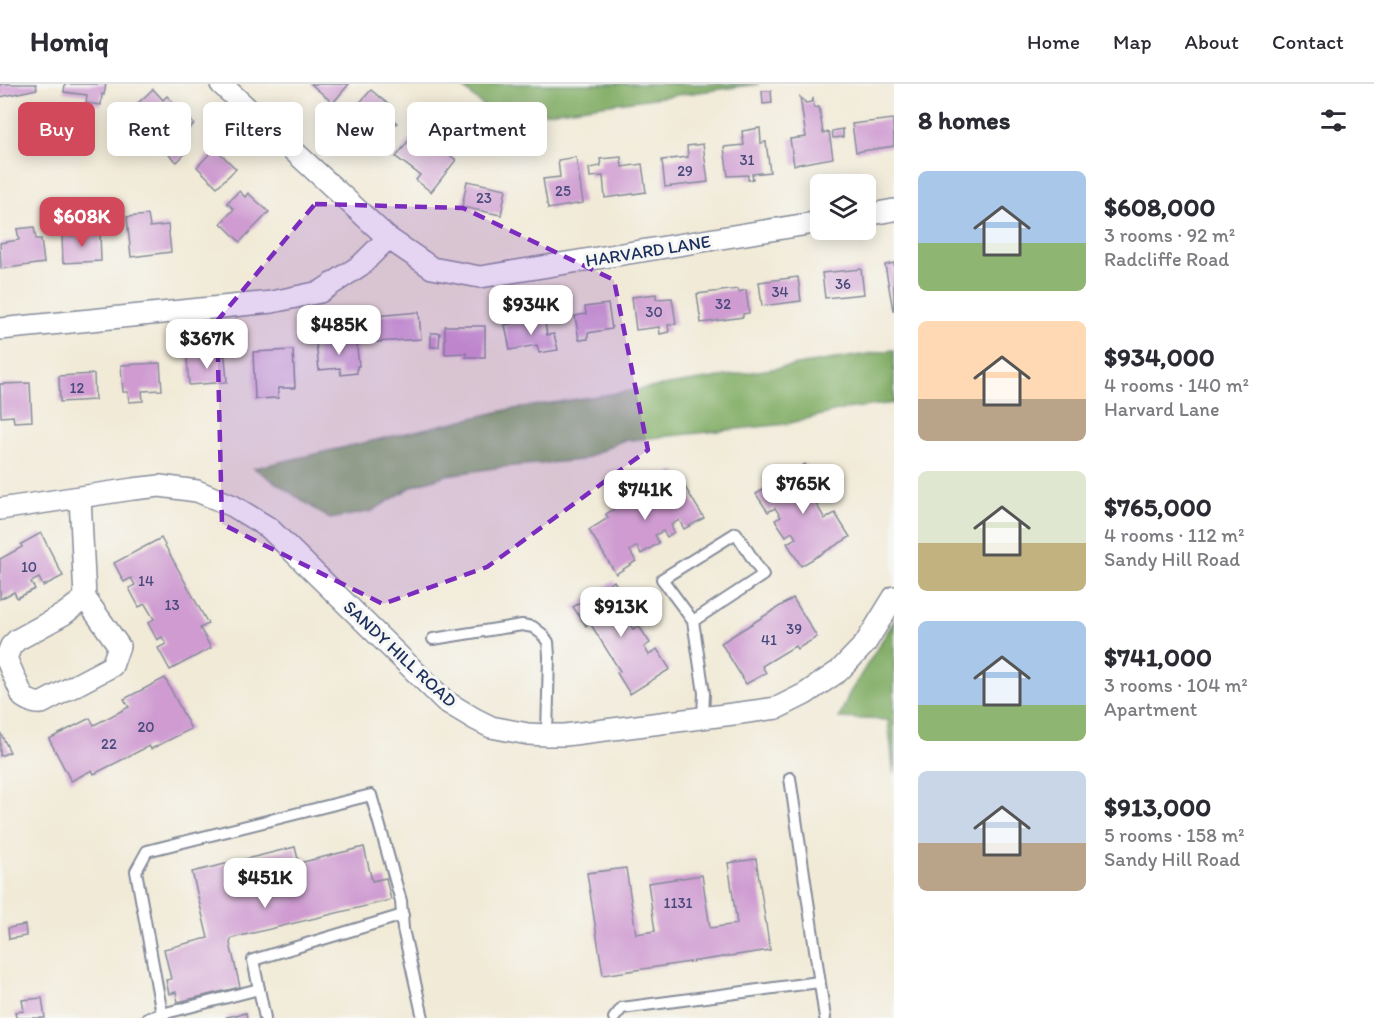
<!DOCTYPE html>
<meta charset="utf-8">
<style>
body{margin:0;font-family:Itim,sans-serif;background:#f7f7f7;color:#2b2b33;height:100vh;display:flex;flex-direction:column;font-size:22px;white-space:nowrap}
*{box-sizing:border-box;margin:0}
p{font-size:20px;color:#7c7c81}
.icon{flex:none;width:33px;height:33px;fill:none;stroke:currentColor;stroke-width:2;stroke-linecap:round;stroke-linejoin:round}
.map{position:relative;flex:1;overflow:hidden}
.panel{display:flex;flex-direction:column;background:#fff;width:480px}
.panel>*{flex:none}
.hud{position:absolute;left:18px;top:18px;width:570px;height:54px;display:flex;gap:12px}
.tools{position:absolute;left:810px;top:90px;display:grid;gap:12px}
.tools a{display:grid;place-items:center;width:66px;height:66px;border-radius:9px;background:#fff;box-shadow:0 3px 15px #0003;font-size:30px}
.price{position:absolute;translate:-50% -51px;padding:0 14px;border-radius:12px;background:#fff;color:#222;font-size:20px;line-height:39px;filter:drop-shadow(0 2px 3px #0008)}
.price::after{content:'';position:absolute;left:50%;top:36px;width:18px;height:14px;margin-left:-9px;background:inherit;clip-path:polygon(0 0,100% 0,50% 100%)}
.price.selected{background:#d1495b;color:#fff}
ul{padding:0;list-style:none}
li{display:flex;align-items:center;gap:18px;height:150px;padding:0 24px}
li span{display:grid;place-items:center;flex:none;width:168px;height:120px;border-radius:9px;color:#555}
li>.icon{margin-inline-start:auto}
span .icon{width:72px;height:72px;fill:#fffc;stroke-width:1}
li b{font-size:26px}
h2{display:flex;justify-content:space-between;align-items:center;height:72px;padding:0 24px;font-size:26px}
.pill{padding:0 21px;border-radius:9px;background:#fff;box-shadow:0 3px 15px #0003;font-size:21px;line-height:54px}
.pill.selected{background:#d1495b;color:#fff}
header{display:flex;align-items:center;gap:36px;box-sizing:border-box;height:84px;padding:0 30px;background:#fff;border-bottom:2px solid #e1e1e2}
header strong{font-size:28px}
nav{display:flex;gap:33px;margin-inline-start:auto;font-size:21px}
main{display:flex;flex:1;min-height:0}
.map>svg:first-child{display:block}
.forest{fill:#80ac64;stroke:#4e6e61;stroke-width:1.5}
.building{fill:#cf9bd1}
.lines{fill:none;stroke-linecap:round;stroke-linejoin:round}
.lane-casing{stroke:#868c9a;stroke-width:14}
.street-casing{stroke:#868c9a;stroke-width:24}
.lane{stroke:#fff;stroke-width:10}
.street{stroke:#fff;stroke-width:21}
.marked{fill:#7b2cbf;fill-opacity:0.2;stroke:#7b2cbf;stroke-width:4.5;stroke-dasharray:12 8;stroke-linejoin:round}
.labels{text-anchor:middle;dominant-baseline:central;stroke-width:6;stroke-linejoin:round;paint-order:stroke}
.number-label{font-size:15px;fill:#484a7b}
.street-label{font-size:18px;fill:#1b2f5e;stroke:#f6f6f2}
</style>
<header>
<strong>Homiq</strong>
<nav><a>Home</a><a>Map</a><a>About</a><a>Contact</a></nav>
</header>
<main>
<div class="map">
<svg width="894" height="934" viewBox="0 0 894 934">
<rect width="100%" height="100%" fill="#f6f6f2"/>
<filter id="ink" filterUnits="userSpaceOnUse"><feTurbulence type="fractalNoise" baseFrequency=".0167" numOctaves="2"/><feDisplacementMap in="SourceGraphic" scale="12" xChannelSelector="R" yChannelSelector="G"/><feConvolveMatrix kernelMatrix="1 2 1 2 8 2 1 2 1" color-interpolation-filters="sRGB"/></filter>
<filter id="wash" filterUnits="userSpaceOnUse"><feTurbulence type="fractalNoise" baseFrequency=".008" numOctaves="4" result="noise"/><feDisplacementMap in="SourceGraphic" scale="24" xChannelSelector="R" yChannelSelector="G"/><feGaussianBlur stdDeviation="1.35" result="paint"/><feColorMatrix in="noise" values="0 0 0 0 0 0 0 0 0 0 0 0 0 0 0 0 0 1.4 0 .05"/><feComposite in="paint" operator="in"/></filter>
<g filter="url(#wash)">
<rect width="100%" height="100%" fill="#f1ead7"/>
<!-- forest -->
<g class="forest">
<path d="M459,0h300l-261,35z"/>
<path d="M894,266v53l-49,6 -58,15 -166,17 -39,19 -80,7 -55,8 -34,11 -41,25 -42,8 -76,-51 253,-58z"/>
<path d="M894,537v153l-6,-54 -49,-2 10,-24z"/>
</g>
<g id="blocks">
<!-- building -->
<g class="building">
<path d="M0,0h36l1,5 -37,8z"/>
<path d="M65,0h41l-2,11 -2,-1 -1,11 -15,-2 1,-8 -23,-3z"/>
<path d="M311,0h38l-16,19z"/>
<path d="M153,5l10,11 4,-4 27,28 -20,19 -13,-13 -4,5 6,5 -8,8 -27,-21 8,-9 7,5 6,-7 -12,-12z"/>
<path d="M371,6l17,14 -5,6 14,13 -18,21 -32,-27z"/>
<path d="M762,7h9l1,12 -9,1z"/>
<path d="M800,13l6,6 5,-1 2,-3 1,9 5,-1 4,26 6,-1 4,26 -39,7 -4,-26 16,-2z"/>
<path d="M893,35l1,27 -38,6 -4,-28z"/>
<path d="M760,44l1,15 5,-1 4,30 -18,2 1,5 -5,1v-5l-20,1 -4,-29 20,-2 -2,-14z"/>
<path d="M843,45v8l-10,1 -1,-7z"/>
<path d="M436,47l12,9 -6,9 14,11 -25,32 -15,-12 4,-5 -24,-18 16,-21 5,4 3,-4 7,6z"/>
<path d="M180,60l7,8 -10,10 -8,-7z"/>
<path d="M703,60l5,38 -43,5 -3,-27 26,-3 -1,-11z"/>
<path d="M215,64l21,21 -19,18 -20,-20z"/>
<path d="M576,73l7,46 -35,6 -5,-30 17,-2 -2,-17z"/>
<path d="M621,73l1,10 20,-3 4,28 -41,6 -2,-22 -13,1 -1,-9 12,-2 -1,-7z"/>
<path d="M467,97l39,8 -5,26 -39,-8z"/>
<path d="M239,107l6,6 3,-4 21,19 -29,30 -19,-19 13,-14 -7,-6z"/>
<path d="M148,131l2,12 18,-2 3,27 -40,5 -4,-40z"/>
<path d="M34,143l2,12h5l3,24 -43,6 -1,-26 19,-3 -2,-11z"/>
<path d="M100,150l1,27 -38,2 -1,-27z"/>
<path d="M894,179v47h-1l-8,-45z"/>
<path d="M861,185l3,25 -39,4 -3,-25z"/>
<path d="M798,193l3,24 -39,5 -3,-24z"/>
<path d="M738,205l1,3 7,-2 3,23 -6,1v3l-42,6 -4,-29z"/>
<path d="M656,210v5l16,-1 4,26 -8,1 1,7 -9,2 -1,-7 -23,3 -4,-33z"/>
<path d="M608,220l4,25 -24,4v6l-9,1 -4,-24 11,-2 -1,-7z"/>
<path d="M419,228l2,27 -45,3 -1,-26z"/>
<path d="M544,233l3,18 7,-1 4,16 -19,3 -2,-8 -27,5 -5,-25z"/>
<path d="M445,242h40v31h-19v-4l-21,1z"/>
<path d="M431,249h9l-1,14h-8z"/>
<path d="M356,255l3,27h-2v7l-16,2 -1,-7 -21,2 -3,-27z"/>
<path d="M293,266l2,38h-17v10l-23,1 -2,-47z"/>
<path d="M225,272l2,26 -38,3 -2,-27z"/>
<path d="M160,279l2,27 -20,1 1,10 -14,1 -1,-10h-5l-2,-27z"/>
<path d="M94,290l1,26 -35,2 -1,-26z"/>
<path d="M30,299l2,38 -18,1 -1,-6 -12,1 -1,-33z"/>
<path d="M805,380l21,34 -10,6 9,15 10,-6 15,24 -49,29 -14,-23 9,-5 -4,-6 -6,4 -11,-16 6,-3 -6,-9 -7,4 -12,-18z"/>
<path d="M675,387l29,47 -20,11 -5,-9 -8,5 3,7 -7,5 -4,-6 -8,4 4,8 -18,11 -4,-8 -7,5 6,10 -20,13 -27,-44 19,-12 -2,-4z"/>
<path d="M41,449l22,43 -20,10 -4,-8 -8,4 4,7 -18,9 -3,-6 -14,7v-40l22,-12 -1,-3z"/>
<path d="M161,454l47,86 -8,4 11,20 -41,22 -12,-22 8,-4 -4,-7 -5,3 -9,-17 6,-4 -9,-15 -6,3 -10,-19 6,-3 -4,-7 -7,4 -10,-19z"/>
<path d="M614,497l12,19 -9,5 5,9 7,-4 4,7 -5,4 5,8 6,-3 11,17 -6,4 5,8 8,-6 13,20 -40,25 -13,-21 3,-2 -30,-48 -4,3 -13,-19z"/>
<path d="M793,514l24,39 -20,12 -2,-3 -33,20 4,7 -20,11 -25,-41z"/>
<path d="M165,594l26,51 -40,20 -2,-3 -55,28 -2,-4 -21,11 -22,-42 41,-21 4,7 35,-18 -5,-8z"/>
<path d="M0,648l10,20 -10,4z"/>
<path d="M295,763l4,16 65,-16 8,34 14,-3 5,22 -159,38 -2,5 10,44 -62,15 -2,-10 -7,2 -3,-14 5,-1 -7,-30 44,-11 -16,-66z"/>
<path d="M756,775l14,91 -167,25 -16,-102 39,-5 10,66 19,-3 -7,-48 54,-8 8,53 27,-4 -9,-61z"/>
<path d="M25,841l1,11 -17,3 -1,-11z"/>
<path d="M42,914l3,20h-29l-1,-6 9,-1 -2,-11z"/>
<path d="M246,929l1,5h-21v-1z"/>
</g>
</g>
</g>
<g filter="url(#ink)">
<use href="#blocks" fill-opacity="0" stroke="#868c9a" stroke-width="1.5"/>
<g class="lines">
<defs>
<g id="lane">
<path d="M693,537l-31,-42 74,-46 27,42 -70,46 11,72 -1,25"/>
<path d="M433,555l89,-14 11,2 9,7 6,8 1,14 -2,79"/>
<path d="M790,694l35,240"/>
<path d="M162,930l97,-25"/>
<path d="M148,934l14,-4 -26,-143 11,-20 224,-56 30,106 2,28 20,89"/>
<path d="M265,934l-12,-58 150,-45"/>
<path d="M614,934l8,-10 197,-26"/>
</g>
<g id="street">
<path d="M221,0l167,154 44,30 48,9 340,-55"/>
<path d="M866,131l28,-5"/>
<path d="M0,245l272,-27 48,-10 41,-27 27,-27"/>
<path d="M80,413l5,101 -21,16 -47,26 -6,6 -5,12 17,39c6,4 13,7 19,6l70,-37 7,-20 -34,-48"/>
<path d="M0,425l133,-20 27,-3 37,5 36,15 36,22 176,173 30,18 16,8 37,7 19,1h18l168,-21 44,-6 28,-14 34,-23 26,-27 29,-47"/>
</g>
</defs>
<!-- lane casing -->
<use href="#lane" class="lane-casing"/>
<!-- street casing -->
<use href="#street" class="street-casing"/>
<!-- lane -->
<use href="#lane" class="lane"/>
<!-- street -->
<use href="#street" class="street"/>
</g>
</g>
<!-- marked area -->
<path class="marked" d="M315,120l148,4 151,72 34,170 -161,117 -104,37 -161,-80 -5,-203z"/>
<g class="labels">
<!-- number labels -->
<g class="number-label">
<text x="747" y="76">31</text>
<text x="685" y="87">29</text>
<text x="563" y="107">25</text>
<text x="484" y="114">23</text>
<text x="843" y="200">36</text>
<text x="780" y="208">34</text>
<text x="723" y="220">32</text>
<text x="654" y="228">30</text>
<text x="77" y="304">12</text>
<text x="29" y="483">10</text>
<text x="146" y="497">14</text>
<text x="172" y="521">13</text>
<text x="794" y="545">39</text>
<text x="769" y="556">41</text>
<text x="146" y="643">20</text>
<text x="109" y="660">22</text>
<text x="678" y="819">1131</text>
</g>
<!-- street labels -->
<g class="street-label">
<text transform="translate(648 167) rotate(-9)">HARVARD LANE</text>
<text transform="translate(400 570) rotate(43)">SANDY HILL ROAD</text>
</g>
</g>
</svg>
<div class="tools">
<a><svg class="icon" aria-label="layers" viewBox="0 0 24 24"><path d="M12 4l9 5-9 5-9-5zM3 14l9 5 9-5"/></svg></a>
</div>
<b class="price selected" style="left:82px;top:164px">$608K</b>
<b class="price" style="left:531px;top:252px">$934K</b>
<b class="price" style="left:339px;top:272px">$485K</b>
<b class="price" style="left:207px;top:286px">$367K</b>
<b class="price" style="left:803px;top:431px">$765K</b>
<b class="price" style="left:645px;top:437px">$741K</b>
<b class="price" style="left:621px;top:554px">$913K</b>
<b class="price" style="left:265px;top:825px">$451K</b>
<div class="hud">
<a class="pill selected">Buy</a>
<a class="pill">Rent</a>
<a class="pill">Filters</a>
<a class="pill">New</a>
<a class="pill">Apartment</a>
</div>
</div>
<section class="panel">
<h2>8 homes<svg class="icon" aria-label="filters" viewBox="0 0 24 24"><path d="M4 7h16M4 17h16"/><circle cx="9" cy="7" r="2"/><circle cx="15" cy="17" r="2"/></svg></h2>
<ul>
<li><span style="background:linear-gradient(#a9c7e8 60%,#8fb573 0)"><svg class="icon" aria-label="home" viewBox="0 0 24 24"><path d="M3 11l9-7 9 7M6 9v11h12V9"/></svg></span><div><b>$608,000</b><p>3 rooms · 92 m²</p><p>Radcliffe Road</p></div></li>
<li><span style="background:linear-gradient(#ffd9b3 65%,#b9a48a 0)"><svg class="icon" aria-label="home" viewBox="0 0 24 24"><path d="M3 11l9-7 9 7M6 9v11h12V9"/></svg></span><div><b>$934,000</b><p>4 rooms · 140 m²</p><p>Harvard Lane</p></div></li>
<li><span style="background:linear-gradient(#dfe7d0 60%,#c2b280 0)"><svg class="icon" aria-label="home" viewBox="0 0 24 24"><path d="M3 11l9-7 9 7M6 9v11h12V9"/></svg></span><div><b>$765,000</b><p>4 rooms · 112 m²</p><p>Sandy Hill Road</p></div></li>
<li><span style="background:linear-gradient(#a9c7e8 70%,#8fb573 0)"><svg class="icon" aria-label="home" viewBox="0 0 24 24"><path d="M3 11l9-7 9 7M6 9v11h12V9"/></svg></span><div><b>$741,000</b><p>3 rooms · 104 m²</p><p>Apartment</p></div></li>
<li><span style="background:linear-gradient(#c9d6e8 60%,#b9a48a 0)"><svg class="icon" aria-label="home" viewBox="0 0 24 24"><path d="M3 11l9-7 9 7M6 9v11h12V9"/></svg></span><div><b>$913,000</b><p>5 rooms · 158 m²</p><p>Sandy Hill Road</p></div></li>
</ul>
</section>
</main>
